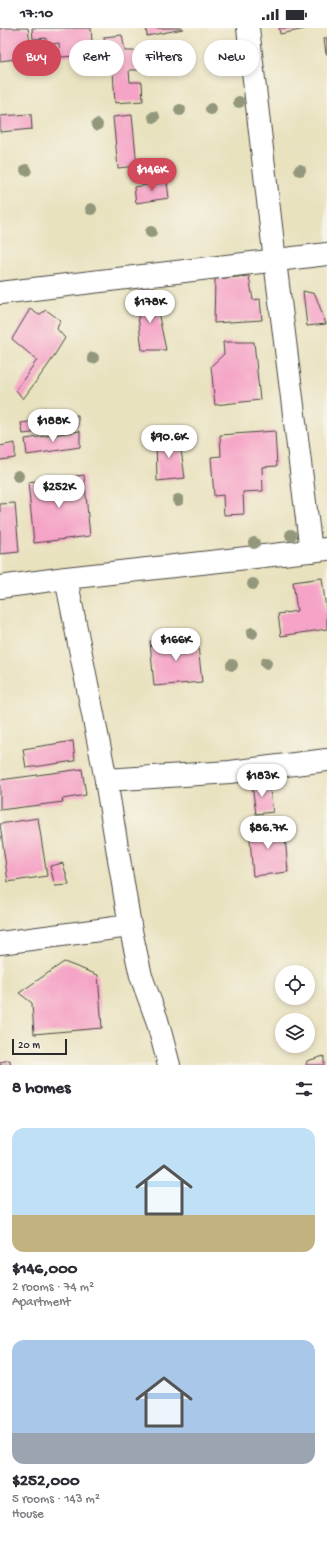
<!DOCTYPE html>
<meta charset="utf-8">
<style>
body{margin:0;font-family:"Gochi Hand",sans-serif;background:#f2f2f3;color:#2b2b33;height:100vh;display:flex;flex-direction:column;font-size:15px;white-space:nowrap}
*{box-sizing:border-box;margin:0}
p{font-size:13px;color:#7c7c81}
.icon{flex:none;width:22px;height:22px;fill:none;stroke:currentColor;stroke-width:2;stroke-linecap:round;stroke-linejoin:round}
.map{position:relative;height:1037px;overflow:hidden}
.details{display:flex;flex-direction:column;background:#fff;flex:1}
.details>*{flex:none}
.hud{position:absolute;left:12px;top:12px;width:303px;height:36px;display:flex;gap:8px}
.tools{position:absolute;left:275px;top:937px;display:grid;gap:8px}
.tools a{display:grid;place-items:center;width:40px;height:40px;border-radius:50%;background:#fff;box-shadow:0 2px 6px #0003;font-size:20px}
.scale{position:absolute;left:12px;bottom:10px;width:55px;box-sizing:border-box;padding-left:4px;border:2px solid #2b2b2b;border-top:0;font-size:11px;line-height:14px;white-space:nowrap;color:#2b2b2b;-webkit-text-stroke:3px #f7f3e8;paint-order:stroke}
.price{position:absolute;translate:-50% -34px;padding:0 9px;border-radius:14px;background:#fff;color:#222;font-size:13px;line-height:26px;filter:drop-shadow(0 1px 2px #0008)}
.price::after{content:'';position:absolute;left:50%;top:24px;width:12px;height:9px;margin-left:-6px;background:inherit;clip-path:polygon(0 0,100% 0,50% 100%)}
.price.current{background:#d1495b;color:#fff}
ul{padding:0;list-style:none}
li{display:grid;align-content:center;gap:8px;height:212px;padding:0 12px}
li span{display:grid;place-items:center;height:124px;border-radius:12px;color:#555}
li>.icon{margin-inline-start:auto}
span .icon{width:72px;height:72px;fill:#fffc;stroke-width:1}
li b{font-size:17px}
h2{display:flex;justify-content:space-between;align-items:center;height:48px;padding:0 12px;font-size:17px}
.tag{padding:0 14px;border-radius:18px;background:#fff;box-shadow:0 2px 6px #0003;font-size:14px;line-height:36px}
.tag.current{background:#d1495b;color:#fff}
.status{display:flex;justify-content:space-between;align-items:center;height:28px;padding:0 20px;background:#fff;direction:ltr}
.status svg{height:11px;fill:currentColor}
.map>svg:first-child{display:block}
.building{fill:#f5a3c6}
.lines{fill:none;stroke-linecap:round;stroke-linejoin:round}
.minor-casing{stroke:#484641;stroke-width:24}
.minor{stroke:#fff;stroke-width:22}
.tree{fill:#93987b}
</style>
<div class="status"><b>17:10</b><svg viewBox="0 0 49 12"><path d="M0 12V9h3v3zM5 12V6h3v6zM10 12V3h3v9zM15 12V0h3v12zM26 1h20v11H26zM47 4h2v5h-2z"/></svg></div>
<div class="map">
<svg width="327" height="1037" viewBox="0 0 327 1037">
<rect width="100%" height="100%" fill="#f7f3e8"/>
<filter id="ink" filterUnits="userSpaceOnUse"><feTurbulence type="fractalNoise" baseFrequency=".025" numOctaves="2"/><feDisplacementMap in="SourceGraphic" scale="8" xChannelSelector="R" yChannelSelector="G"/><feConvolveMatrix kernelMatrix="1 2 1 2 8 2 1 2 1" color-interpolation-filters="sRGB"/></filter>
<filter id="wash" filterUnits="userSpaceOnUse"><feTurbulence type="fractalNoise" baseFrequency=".012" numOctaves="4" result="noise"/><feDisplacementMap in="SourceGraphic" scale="16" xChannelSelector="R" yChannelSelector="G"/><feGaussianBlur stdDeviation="0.9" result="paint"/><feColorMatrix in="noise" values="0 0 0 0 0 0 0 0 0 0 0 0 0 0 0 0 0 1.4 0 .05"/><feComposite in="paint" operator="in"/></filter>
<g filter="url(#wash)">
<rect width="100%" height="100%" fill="#e9e2bf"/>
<g id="blocks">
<!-- building -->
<g class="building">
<path d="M0,0h28l4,29 -32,4z"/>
<path d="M32,0h59l2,27 -33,2 -1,-14 -13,2v-7l-13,1z"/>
<path d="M146,0h37v1l-36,7z"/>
<path d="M279,0h26v1l-25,5z"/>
<path d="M122,7l3,16h24l-1,19h-19l1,12h12l1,19 -28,2 -2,-32 -6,-1 -3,-33z"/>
<path d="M324,10h3v16h-1z"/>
<path d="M31,86l1,15 -32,3v-16z"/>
<path d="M132,87l5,51 -19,2 -5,-51z"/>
<path d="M167,154l2,16 -33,5 -2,-16z"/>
<path d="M249,248l4,24 7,-1 2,21 -48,3 1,-44z"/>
<path d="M153,260l13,62h-24l-5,-43z"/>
<path d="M303,263l12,3 11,30 -19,2z"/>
<path d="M30,281l9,6 7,-5 14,10 -3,9 8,9 -16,26 -26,35 -7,-9 21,-30 -25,-21z"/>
<path d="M223,314h31l6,58 -45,5 -4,-39 13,-12z"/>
<path d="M78,387v12l-55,7 -2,-11z"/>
<path d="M80,403v16l-53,8 -2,-16z"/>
<path d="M275,403l2,35 -15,1 1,24 -20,1 1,22 -20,1 -1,-20 -9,1 -3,-39 10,-1 -1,-21z"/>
<path d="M179,408l6,42 -28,3 -1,-42z"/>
<path d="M15,415v15l-15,2v-14z"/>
<path d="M84,447l6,61 -56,7 -6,-61z"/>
<path d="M15,475l4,49 -19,2v-50z"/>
<path d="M322,550l5,39v12l-46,7 -3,-22 19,-3 -4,-29z"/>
<path d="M197,609l5,45 -48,4 -4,-45z"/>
<path d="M73,713l2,20 -49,7 -3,-19z"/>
<path d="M82,741l4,26 -24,4 1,3 -63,8v-30z"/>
<path d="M269,755l4,29 -17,2 -4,-29z"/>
<path d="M38,790l9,58 -39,6 -8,-58z"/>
<path d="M284,796l4,48 -35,4 -4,-49z"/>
<path d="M63,835l6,22 -14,1 -5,-20z"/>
<path d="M64,934l34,13 4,53 -68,6 -2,-31 -13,-10z"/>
<path d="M324,1028v9h-18l1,-4z"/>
<path d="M10,1032l1,5h-11v-3z"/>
</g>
</g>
</g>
<g filter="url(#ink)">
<use href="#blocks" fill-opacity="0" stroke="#484641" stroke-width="1"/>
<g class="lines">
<defs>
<g id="minor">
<path d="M248,0l27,233 36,290"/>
<path d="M0,265l327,-39"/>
<path d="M66,550l40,202 24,146 11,50 16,44 12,45"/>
<path d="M0,559l66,-9 261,-29"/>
<path d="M106,752l124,-8 97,-12"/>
<path d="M0,915l130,-17"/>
</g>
</defs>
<!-- minor casing -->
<use href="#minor" class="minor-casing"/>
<!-- minor -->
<use href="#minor" class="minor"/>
</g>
<!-- trees -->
<g class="tree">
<circle cx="239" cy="74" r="6"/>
<circle cx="211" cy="81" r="6"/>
<circle cx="180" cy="82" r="6"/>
<circle cx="154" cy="89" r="6"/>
<circle cx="97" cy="97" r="6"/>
<circle cx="26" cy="142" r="6"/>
<circle cx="300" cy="142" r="6"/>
<circle cx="91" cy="181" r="6"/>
<circle cx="151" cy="204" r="6"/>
<circle cx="93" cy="330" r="6"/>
<circle cx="18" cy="448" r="6"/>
<circle cx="178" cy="472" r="6"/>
<circle cx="291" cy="507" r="6"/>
<circle cx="254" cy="515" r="6"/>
<circle cx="253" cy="556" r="6"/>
<circle cx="252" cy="605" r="6"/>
<circle cx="266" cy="635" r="6"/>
<circle cx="232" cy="637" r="6"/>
</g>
</g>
</svg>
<div class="tools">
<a><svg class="icon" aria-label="locate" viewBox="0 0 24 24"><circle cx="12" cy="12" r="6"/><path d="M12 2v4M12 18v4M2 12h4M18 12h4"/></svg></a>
<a><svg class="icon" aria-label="layers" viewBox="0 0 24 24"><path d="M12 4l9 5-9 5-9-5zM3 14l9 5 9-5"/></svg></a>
</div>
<div class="scale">20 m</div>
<b class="price current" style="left:152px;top:164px">$146K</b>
<b class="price" style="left:150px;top:296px">$178K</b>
<b class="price" style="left:53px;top:415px">$188K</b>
<b class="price" style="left:169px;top:431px">$90.6K</b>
<b class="price" style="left:59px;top:481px">$252K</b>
<b class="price" style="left:176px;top:634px">$166K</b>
<b class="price" style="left:262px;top:770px">$183K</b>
<b class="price" style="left:268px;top:822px">$86.7K</b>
<div class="hud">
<a class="tag current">Buy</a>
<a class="tag">Rent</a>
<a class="tag">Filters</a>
<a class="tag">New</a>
</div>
</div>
<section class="details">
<h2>8 homes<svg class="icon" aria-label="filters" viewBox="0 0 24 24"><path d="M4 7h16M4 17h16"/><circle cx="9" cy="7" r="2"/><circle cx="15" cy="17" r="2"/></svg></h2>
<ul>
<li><span style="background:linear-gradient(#bfe0f5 70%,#c2b280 0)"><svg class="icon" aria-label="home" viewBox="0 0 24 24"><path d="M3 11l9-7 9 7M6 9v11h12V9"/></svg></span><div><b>$146,000</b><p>2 rooms · 74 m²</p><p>Apartment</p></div></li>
<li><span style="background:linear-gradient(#a9c7e8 75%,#9aa5b1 0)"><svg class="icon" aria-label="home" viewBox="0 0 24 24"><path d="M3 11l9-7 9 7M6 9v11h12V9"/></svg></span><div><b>$252,000</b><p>5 rooms · 143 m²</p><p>House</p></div></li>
</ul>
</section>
